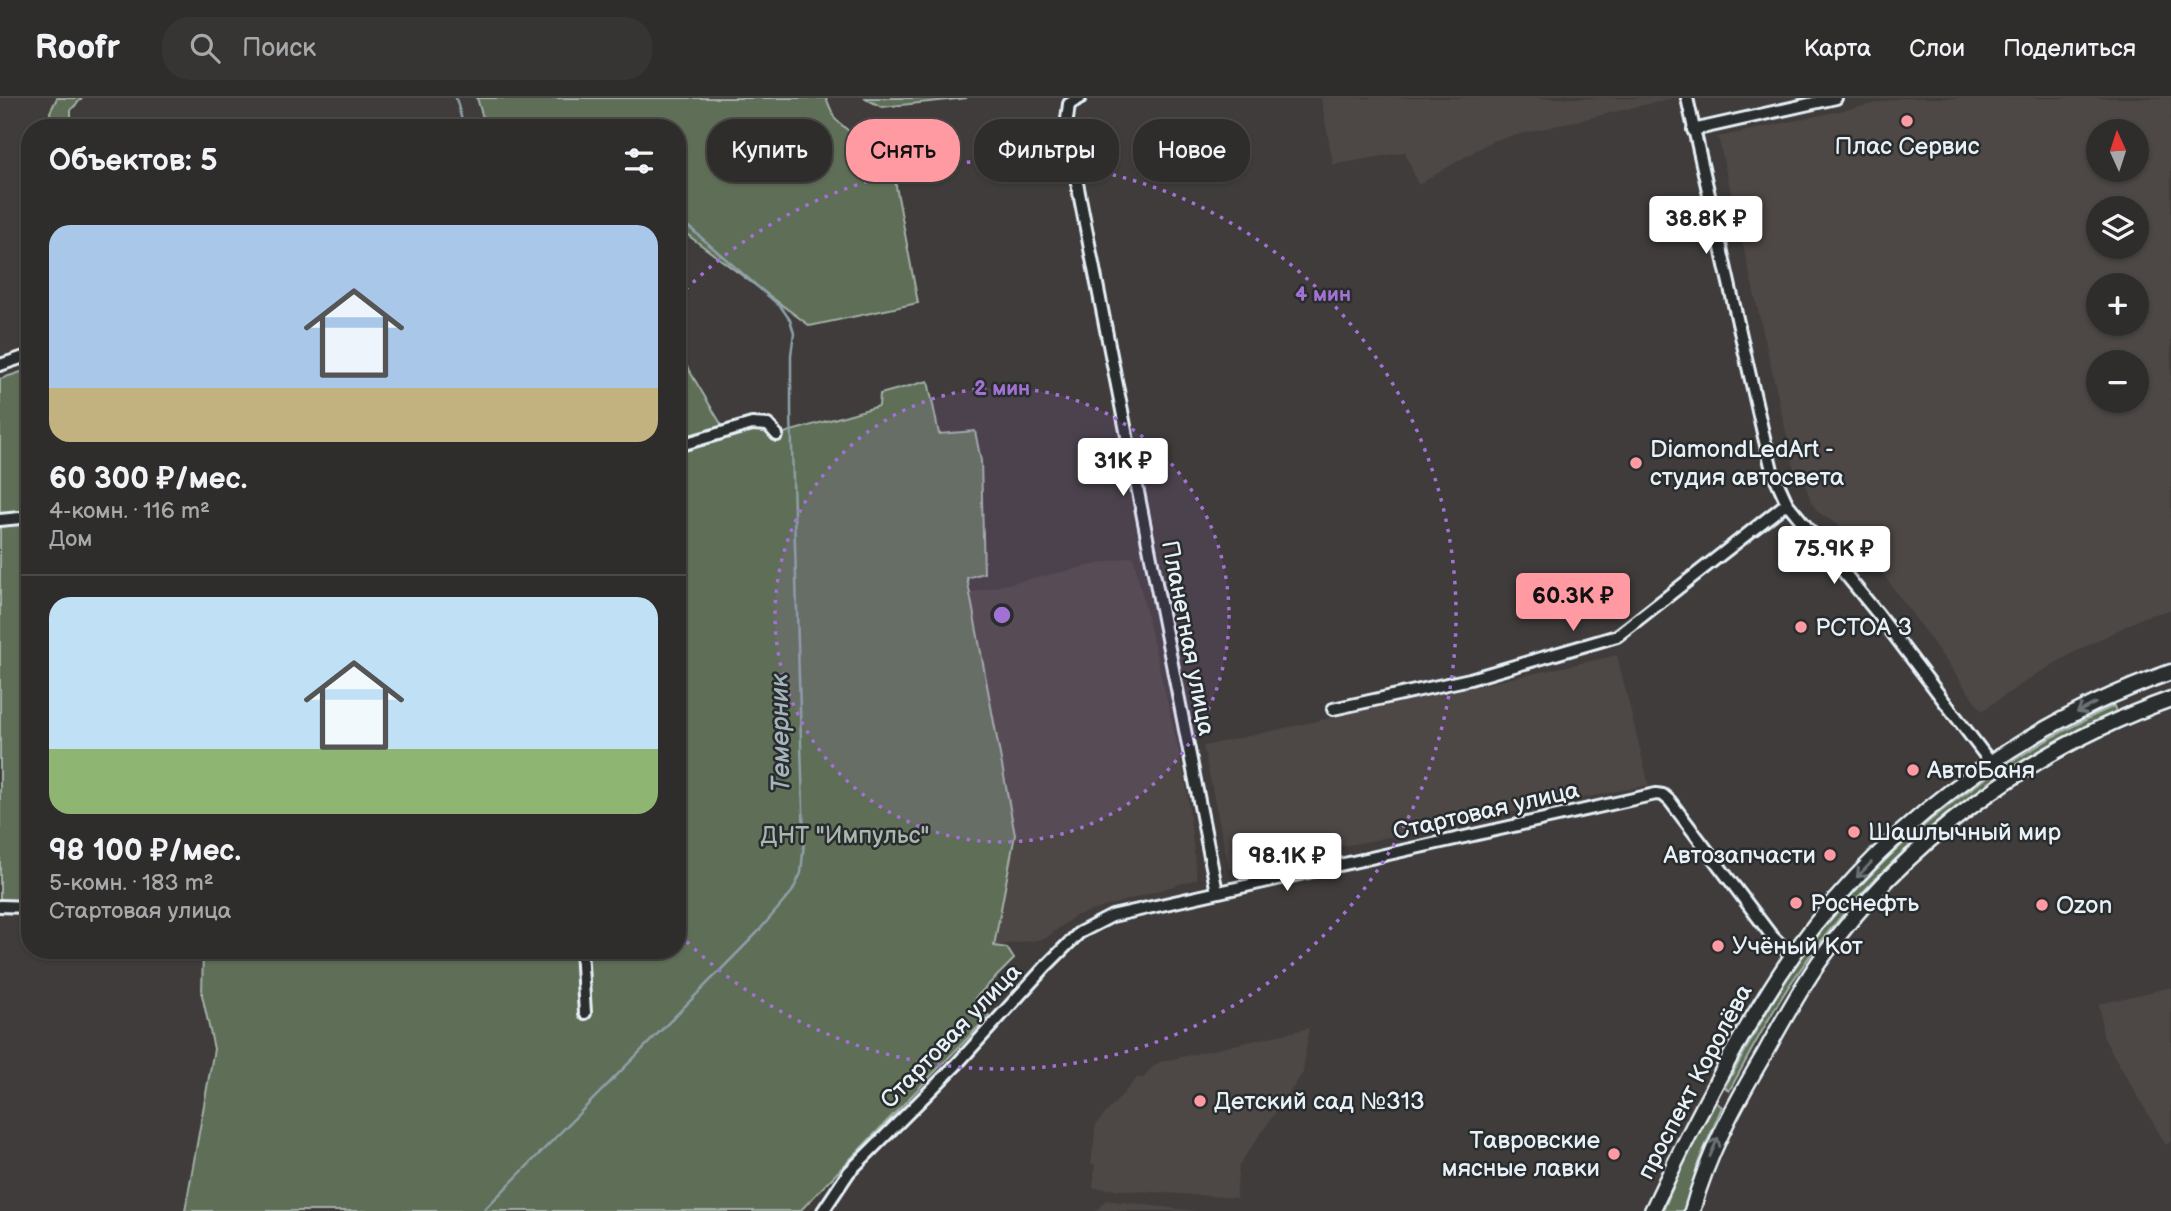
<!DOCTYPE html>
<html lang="ru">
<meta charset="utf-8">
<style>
body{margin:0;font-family:"Balsamiq Sans",sans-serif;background:#373534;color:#f1f3f6;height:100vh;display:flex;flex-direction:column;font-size:26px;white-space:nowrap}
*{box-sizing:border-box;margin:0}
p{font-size:23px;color:#a7a8a9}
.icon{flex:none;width:38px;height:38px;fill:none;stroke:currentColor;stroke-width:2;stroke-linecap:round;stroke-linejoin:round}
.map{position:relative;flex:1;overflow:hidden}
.panel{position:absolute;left:21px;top:21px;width:665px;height:840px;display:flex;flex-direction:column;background:#2f2d2c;border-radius:28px;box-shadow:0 2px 5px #0004,0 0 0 2px #4a4948}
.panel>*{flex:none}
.top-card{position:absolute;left:707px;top:21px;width:665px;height:63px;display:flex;gap:14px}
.needle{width:46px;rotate:357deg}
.tools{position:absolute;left:2086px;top:21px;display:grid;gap:14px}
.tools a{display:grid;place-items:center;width:63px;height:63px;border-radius:50%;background:#2f2d2c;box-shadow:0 2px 5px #0004,0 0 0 2px #4a4948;font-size:35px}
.price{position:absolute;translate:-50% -60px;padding:0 16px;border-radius:7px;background:#fff;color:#222;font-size:23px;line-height:46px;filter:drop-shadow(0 2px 4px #0008)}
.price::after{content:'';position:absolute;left:50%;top:42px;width:21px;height:16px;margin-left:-10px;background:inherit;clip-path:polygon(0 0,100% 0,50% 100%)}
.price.current{background:#ff9aa2;color:#111}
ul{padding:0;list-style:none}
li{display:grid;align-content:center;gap:14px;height:371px;padding:0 28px}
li+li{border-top:2px solid #4a4948}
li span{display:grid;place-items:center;height:217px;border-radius:21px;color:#555}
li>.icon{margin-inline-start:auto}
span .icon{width:126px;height:126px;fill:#fffc;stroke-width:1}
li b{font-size:30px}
h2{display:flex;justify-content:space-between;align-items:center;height:84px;padding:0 28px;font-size:30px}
.chip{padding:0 24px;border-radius:28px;background:#2f2d2c;box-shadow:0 2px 5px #0004,0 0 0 2px #4a4948;font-size:24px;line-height:63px}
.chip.current{background:#ff9aa2;color:#111}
header{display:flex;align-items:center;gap:42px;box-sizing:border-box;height:98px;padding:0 35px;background:#2f2d2c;border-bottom:2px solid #4a4948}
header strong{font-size:33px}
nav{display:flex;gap:38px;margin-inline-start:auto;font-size:24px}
.search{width:490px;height:63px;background:#373534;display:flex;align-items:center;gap:18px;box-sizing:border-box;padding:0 24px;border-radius:28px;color:#a7a8a9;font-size:26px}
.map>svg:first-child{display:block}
.built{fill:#4e4644;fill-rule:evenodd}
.green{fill:#5e6e57;stroke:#a3b0a8;stroke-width:2}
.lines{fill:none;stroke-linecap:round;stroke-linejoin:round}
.stream{stroke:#8da0a9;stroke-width:2.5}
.minor-casing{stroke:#e8f1f8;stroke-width:16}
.major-casing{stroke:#e8f1f8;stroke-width:19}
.minor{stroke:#2a2d2e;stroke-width:10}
.major{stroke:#2a2d2e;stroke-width:14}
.oneway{stroke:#6c7275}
.ring{fill:none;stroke:#a171d3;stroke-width:3.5;stroke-dasharray:3.5 7}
.poi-dot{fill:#ff9aa2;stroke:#2a2d2e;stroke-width:2.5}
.labels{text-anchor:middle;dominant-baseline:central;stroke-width:5;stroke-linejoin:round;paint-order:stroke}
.poi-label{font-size:24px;fill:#e8f1f8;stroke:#2a2d2e;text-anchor:start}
.street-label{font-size:24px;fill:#e8f1f8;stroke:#2a2d2e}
.park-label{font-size:24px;fill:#aab6b0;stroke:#2a2d2e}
.water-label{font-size:26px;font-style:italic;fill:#a4b4bd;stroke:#2a2d2e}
.centre{fill:#a171d3;stroke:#2a2d2e;stroke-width:3.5}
.ring-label{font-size:21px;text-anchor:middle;font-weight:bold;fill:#a171d3;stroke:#2a2d2e;stroke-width:5;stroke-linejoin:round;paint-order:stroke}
</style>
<header>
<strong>Roofr</strong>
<div class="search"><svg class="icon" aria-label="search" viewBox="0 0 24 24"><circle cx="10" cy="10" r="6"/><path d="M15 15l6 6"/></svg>Поиск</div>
<nav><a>Карта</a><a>Слои</a><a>Поделиться</a></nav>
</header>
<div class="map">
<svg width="2171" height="1113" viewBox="0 0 2171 1113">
<rect width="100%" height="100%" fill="#3f3c3b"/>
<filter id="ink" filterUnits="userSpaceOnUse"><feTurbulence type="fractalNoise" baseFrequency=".0143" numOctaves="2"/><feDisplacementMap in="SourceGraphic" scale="14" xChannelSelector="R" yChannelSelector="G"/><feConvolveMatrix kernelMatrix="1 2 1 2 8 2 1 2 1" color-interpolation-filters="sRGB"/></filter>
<g filter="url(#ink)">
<!-- built -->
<g class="built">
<path d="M1321,0h353l-182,43 -74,44 -13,-33 -72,13z"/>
<path d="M1900,0h271v512l-27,7 -71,36 -41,24 -50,34 -125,-173 -39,-26 -7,-10 -7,-21 -7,-1 -79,-343zM2098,33h39v39h-39zM2098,110h39v39h-39zM2098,187h39v39h-39zM2098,264h39v39h-39z"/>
<path d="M1133,458l53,226 11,97 -122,37 -30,23 -52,7 22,-111 -47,-242z"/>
<path d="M1617,557l32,130 -420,84 -26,-123z"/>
<path d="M2171,889v154l-5,4 -63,-108 -4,-33z"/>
<path d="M1309,930l-6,45 -64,92 -3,33 -143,-10 2,-23 -4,-1 5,-40 41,-46h7l4,-7 11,-9z"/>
<path d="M1106,1102l91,11h-101z"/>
</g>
<!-- green -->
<g class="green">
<path d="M57,0h25l-11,12v18h-20l-1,-16z"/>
<path d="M477,0h349l9,21 58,51 25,133 -108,23 -133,-99v-99h-191z"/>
<path d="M864,0h103l-85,9z"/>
<path d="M677,252l50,84 41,-8 13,8 98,-28 1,-12 48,-13 11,53 36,-3 6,30 3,112 -17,5 48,257 -21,111 13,2 7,11 -39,39 14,18 -189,195h-615l29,-162 -12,-54 1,-45h474z"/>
<path d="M30,271v545l-30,-1v-534z"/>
<path d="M2114,608l2,6c-130,59 -243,149 -323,268 -24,35 -43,74 -64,111l-4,-4c21,-36 40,-75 63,-110 80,-120 195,-211 326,-271z"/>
<path d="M1716,1004l6,5 -24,56 -13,48h-22l22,-52z"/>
</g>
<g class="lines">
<!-- stream -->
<g class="stream">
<path d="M456,0l8,30"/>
<path d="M483,1113l274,-278 35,-41 9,-19 3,-31 -13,-429v-58l3,-22 -4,-13 -9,-13 -92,-80 -12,-3"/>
</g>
<defs>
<g id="minor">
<path d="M1080,0l-11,6 -3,23 151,765"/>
<path d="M1687,0l76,335 9,37 15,33 91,111 113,149"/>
<path d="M1693,32l143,-32"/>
<path d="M0,267l30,-10"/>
<path d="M677,348l75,-22 16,1 9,10"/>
<path d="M0,422l30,-3"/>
<path d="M1333,611l137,-30 147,-43 170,-133"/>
<path d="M0,808l30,1"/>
<path d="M581,852l4,63"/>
<path d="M823,1113l26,-39 107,-107 90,-99 33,-33 33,-17 544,-122 7,1 7,6 101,134 21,21"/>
</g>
<g id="major">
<path d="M1652,1113c38,-81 79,-162 128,-237 91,-140 235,-247 391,-302"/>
<path d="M1692,1113c16,-58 43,-107 73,-158 17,-31 34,-62 54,-91 84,-120 215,-215 352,-263"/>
</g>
</defs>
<!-- minor casing -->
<use href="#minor" class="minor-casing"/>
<!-- major casing -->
<use href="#major" class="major-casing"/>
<!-- minor -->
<use href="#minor" class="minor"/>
<!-- major -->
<use href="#major" class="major"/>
</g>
<!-- one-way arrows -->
<defs><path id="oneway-shaft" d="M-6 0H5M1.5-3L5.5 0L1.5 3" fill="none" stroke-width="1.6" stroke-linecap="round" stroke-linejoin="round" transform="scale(1.75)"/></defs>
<g class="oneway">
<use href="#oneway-shaft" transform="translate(2086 610) rotate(153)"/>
<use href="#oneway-shaft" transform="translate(1864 772) rotate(134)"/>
<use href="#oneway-shaft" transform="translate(1714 1049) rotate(-67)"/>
</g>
</g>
<!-- distance rings -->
<circle cx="1002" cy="517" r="227" fill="#a171d3" fill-opacity=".12"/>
<g class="ring">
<circle cx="1002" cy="517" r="227"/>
<path d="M678 199A454 454 0 1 1 678 835"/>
</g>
<!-- markers -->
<g class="poi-dot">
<circle cx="1907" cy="23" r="7"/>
<circle cx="1636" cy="365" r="7"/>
<circle cx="1801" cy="529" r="7"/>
<circle cx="1913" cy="672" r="7"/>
<circle cx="1854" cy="734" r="7"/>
<circle cx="1830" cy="757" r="7"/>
<circle cx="1796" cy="805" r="7"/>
<circle cx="2042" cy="807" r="7"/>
<circle cx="1718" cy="848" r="7"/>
<circle cx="1200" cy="1003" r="7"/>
<circle cx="1614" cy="1056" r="7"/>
</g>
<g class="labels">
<!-- poi labels -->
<g class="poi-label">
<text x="1907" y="48" text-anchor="middle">Плас Сервис</text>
<text x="1650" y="351">DiamondLedArt -<tspan x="1650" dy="28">студия автосвета</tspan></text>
<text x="1815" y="529">РСТОА 3</text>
<text x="1927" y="672">АвтоБаня</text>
<text x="1868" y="734">Шашлычный мир</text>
<text x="1816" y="757" text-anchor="end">Автозапчасти</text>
<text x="1810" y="805">Роснефть</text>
<text x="2056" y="807">Ozon</text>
<text x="1732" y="848">Учёный Кот</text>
<text x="1214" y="1003">Детский сад №313</text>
<text x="1600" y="1042" text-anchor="end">Тавровские<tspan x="1600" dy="28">мясные лавки</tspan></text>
</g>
<!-- street labels -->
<g class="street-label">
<text transform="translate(1188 540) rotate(79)">Планетная улица</text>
<text transform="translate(1486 713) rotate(-13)">Стартовая улица</text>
<text transform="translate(951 938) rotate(-46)">Стартовая улица</text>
<text transform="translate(1695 984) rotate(-62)">проспект Королёва</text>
</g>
<!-- park labels -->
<g class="park-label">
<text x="845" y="737">ДНТ "Импульс"</text>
</g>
<!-- water labels -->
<g class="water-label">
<text transform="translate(781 635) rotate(-91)">Темерник</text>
</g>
</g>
<circle cx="1002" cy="517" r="10" class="centre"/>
<g class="ring-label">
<text x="1323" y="203">4 мин</text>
<text x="1002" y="297">2 мин</text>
</g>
</svg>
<div class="tools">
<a><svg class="needle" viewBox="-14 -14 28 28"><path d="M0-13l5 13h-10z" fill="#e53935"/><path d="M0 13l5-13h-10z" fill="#a7a8a9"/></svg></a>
<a><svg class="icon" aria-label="layers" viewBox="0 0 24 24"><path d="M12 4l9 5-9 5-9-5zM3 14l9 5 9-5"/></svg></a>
<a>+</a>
<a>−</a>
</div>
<b class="price" style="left:1706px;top:158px">38.8K ₽</b>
<b class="price" style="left:1123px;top:400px">31K ₽</b>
<b class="price" style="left:1834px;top:488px">75.9K ₽</b>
<b class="price current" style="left:1573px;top:535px">60.3K ₽</b>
<b class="price" style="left:1287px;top:795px">98.1K ₽</b>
<div class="top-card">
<a class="chip">Купить</a>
<a class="chip current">Снять</a>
<a class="chip">Фильтры</a>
<a class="chip">Новое</a>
</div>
<section class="panel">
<h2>Объектов: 5<svg class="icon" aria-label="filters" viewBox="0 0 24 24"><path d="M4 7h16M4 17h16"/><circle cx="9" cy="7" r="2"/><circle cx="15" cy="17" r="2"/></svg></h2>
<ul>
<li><span style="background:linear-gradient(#a9c7e8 75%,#c2b280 0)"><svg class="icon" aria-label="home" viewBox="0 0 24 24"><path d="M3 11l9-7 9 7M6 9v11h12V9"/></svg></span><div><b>60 300 ₽/мес.</b><p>4-комн. · 116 m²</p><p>Дом</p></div></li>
<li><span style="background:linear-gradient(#bfe0f5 70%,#8fb573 0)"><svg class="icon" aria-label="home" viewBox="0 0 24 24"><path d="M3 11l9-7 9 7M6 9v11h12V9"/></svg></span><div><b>98 100 ₽/мес.</b><p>5-комн. · 183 m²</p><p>Стартовая улица</p></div></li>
</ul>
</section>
</div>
